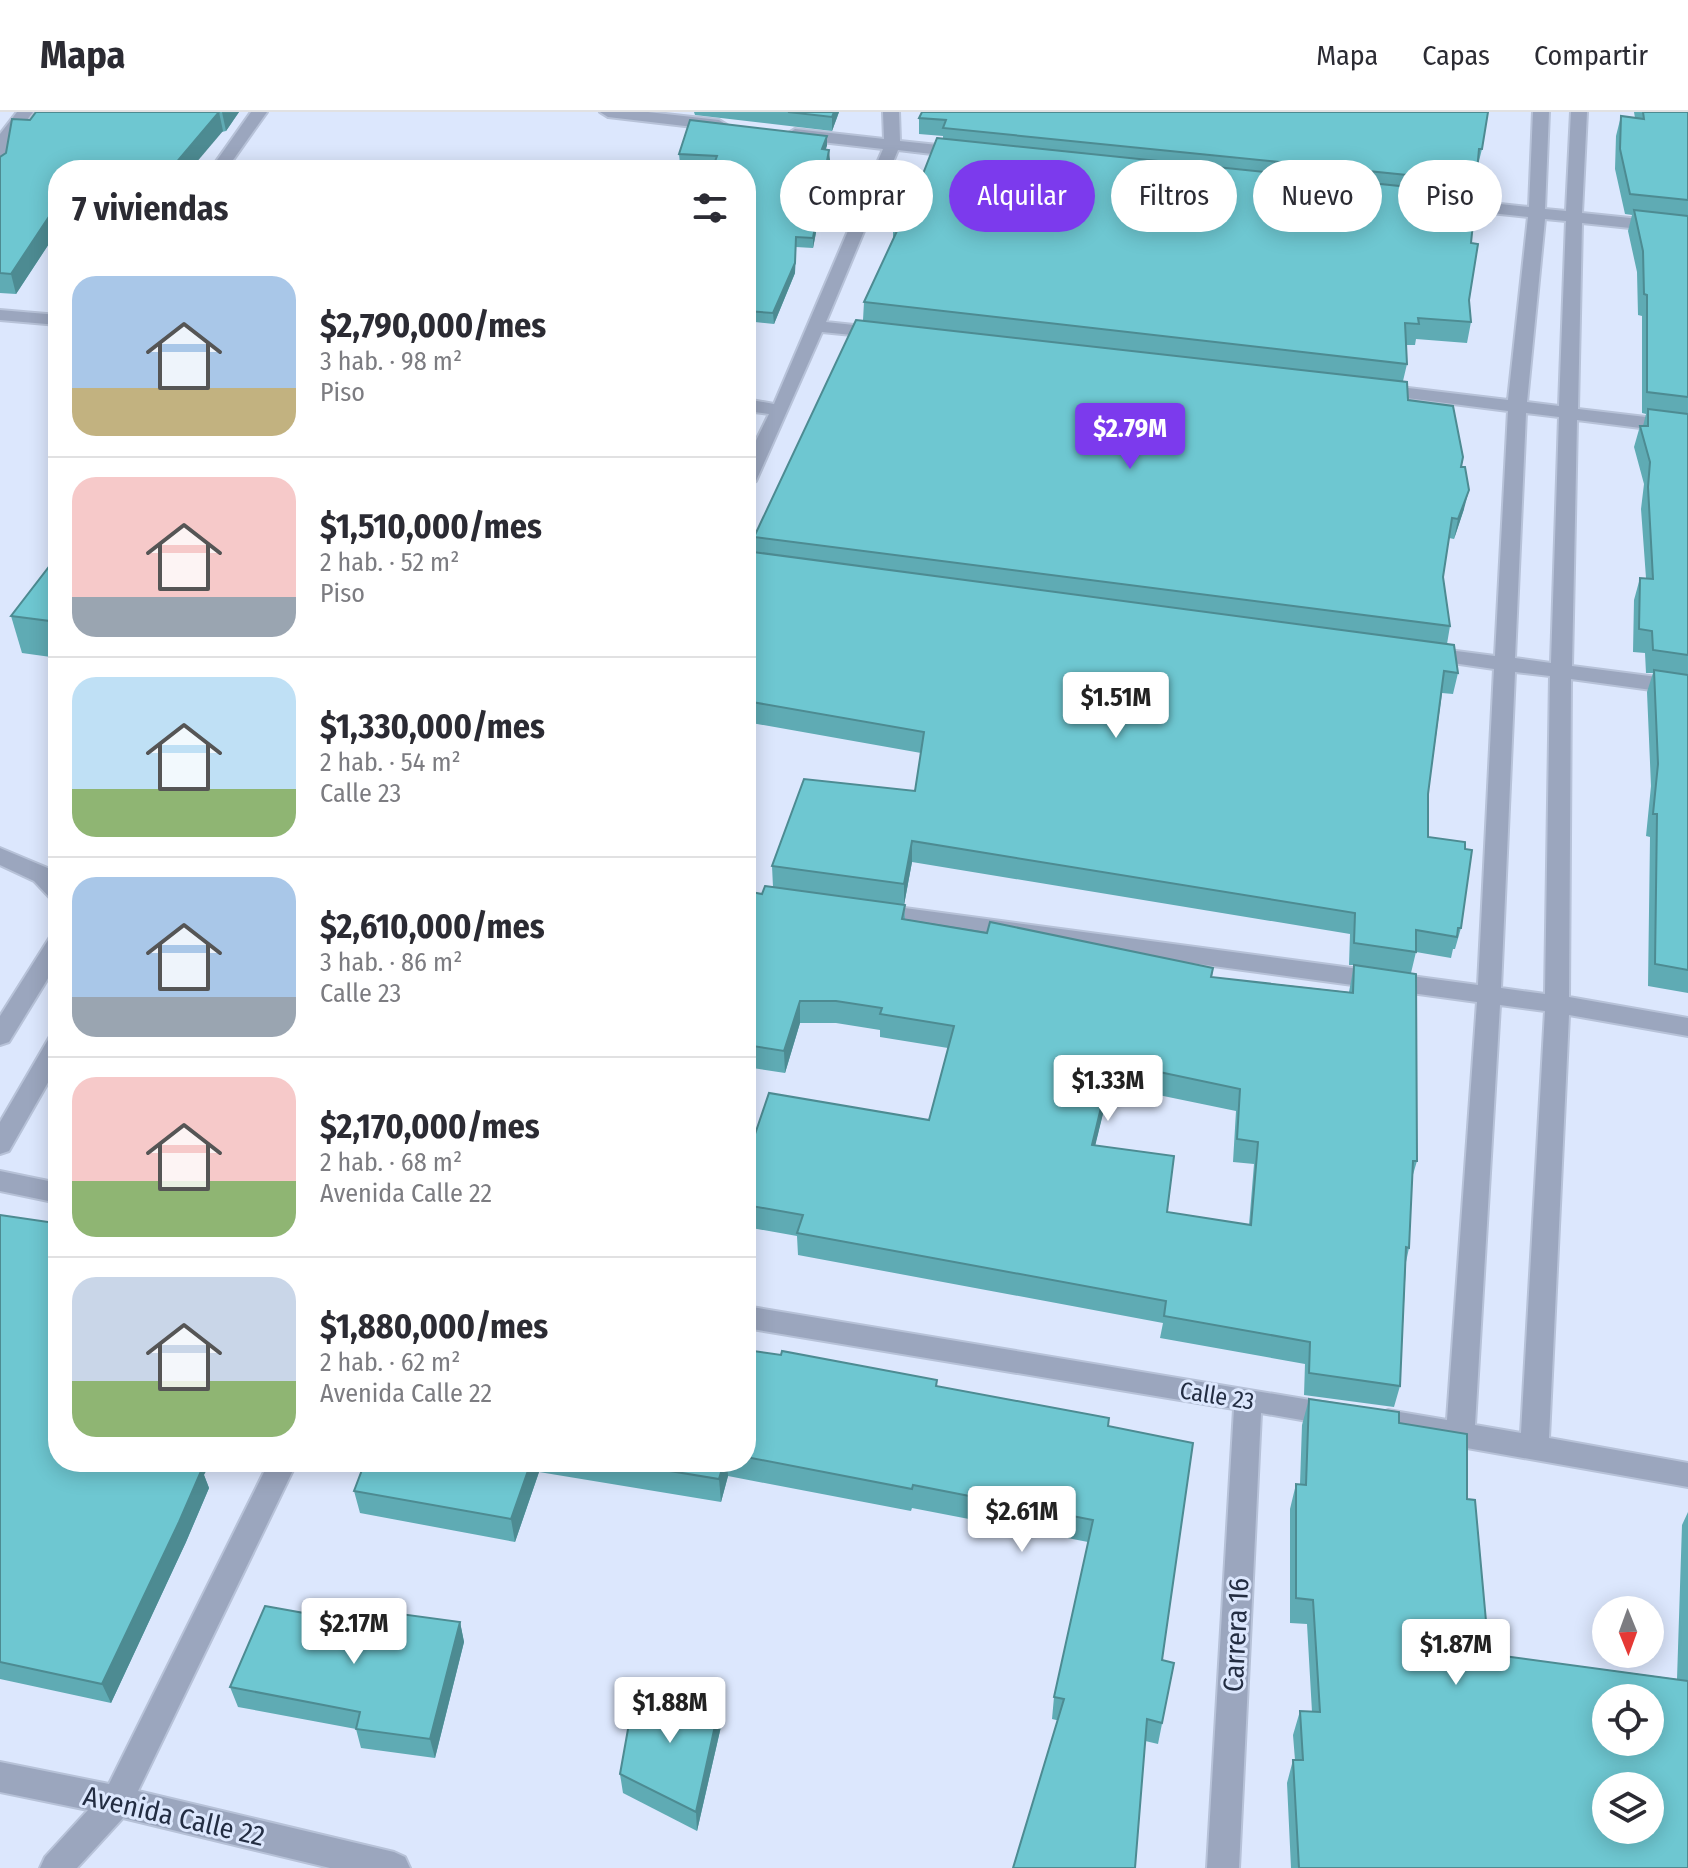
<!DOCTYPE html>
<html lang="es">
<meta charset="utf-8">
<style>
body{margin:0;font-family:"Fira Sans Condensed",sans-serif;background:#f7f7f7;color:#2b2b33;height:100vh;display:flex;flex-direction:column;font-size:30px;white-space:nowrap}
*{box-sizing:border-box;margin:0}
p{font-size:26px;color:#7c7c81}
.icon{flex:none;width:44px;height:44px;fill:none;stroke:currentColor;stroke-width:2;stroke-linecap:round;stroke-linejoin:round}
.map{position:relative;flex:1;overflow:hidden}
.panel{position:absolute;left:48px;top:48px;width:708px;height:1312px;display:flex;flex-direction:column;background:#fff;border-radius:32px;box-shadow:0 4px 20px #0003}
.panel>*{flex:none}
.top-card{position:absolute;left:780px;top:48px;width:760px;height:72px;display:flex;gap:16px}
.needle{width:52px;rotate:179deg}
.buttons{position:absolute;left:1592px;top:1484px;display:grid;gap:16px}
.buttons a{display:grid;place-items:center;width:72px;height:72px;border-radius:50%;background:#fff;box-shadow:0 4px 20px #0003;font-size:40px}
.price{position:absolute;translate:-50% -68px;padding:0 18px;border-radius:8px;background:#fff;color:#222;font-size:26px;line-height:52px;filter:drop-shadow(0 2px 4px #0008)}
.price::after{content:'';position:absolute;left:50%;top:48px;width:24px;height:18px;margin-left:-12px;background:inherit;clip-path:polygon(0 0,100% 0,50% 100%)}
.price.current{background:#7c3aed;color:#fff}
ul{padding:0;list-style:none}
li{display:flex;align-items:center;gap:24px;height:200px;padding:0 24px}
li+li{border-top:2px solid #e1e1e2}
li span{display:grid;place-items:center;flex:none;width:224px;height:160px;border-radius:24px;color:#555}
li>.icon{margin-inline-start:auto}
span .icon{width:96px;height:96px;fill:#fffc;stroke-width:1}
li b{font-size:34px}
h2{display:flex;justify-content:space-between;align-items:center;height:96px;padding:0 24px;font-size:34px}
.chip{padding:0 28px;border-radius:36px;background:#fff;box-shadow:0 4px 20px #0003;font-size:28px;line-height:72px}
.chip.current{background:#7c3aed;color:#fff}
header{display:flex;align-items:center;gap:48px;box-sizing:border-box;height:112px;padding:0 40px;background:#fff;border-bottom:2px solid #e1e1e2}
header strong{font-size:38px}
nav{display:flex;gap:44px;margin-inline-start:auto;font-size:28px}
.map>svg:first-child{display:block}
.lines{fill:none;stroke-linecap:round;stroke-linejoin:round}
.minor-casing{stroke:#b7c2d8;stroke-width:4}
.minor{fill:#9ba6be;fill-rule:evenodd}
.wall{fill:#5fabb4;fill-rule:evenodd}
.shaded-wall{fill:#4d8b92}
.building{fill:#6ec7d1;stroke:#4d8b92;stroke-width:2;fill-rule:evenodd}
.labels{text-anchor:middle;dominant-baseline:central;stroke-width:6;stroke-linejoin:round;paint-order:stroke}
.street-label{font-size:24px;fill:#232d42;stroke:#dce7fd}
.near-street-label{font-size:28px;fill:#232d42;stroke:#dce7fd}
</style>
<header>
<strong>Mapa</strong>
<nav><a>Mapa</a><a>Capas</a><a>Compartir</a></nav>
</header>
<div class="map">
<svg width="1688" height="1756" viewBox="0 0 1688 1756">
<rect width="100%" height="100%" fill="#dce7fd"/>
<g class="lines">
<defs>
<g id="minor">
<path d="M17,0h16l-21,28 -4,32 -8,5v-43z"/>
<path d="M251,0h16l-41,58h-16z"/>
<path d="M600,0h48l71,8 8,5 -8,5 -111,-13z"/>
<path d="M883,0h16l1,29 66,7 8,5 -8,5 -68,-8 -72,172 56,6 9,5 -9,5 -60,-6 -66,149 -10,6v-26l23,-47 -23,-3v-12l28,5 109,-255 -88,-10 -8,-5 8,-5 89,10z"/>
<path d="M1533,0h16l-4,97 21,2 5,-99h16l-5,101 106,11v10l-106,-11 -4,186 110,13v12l-111,-14 -5,246 116,15v14l-117,-16 -2,318 119,21v18l-119,-21 -20,423 139,25v24l-300,-53 -10,-4 -4,-8 4,-8 10,-4 59,10 30,-418 -602,-82 -8,-2 -4,-6 4,-6 8,-2 603,81 16,-316 -69,-10 -10,-6 10,-6 70,9 13,-245 -133,-17 -9,-5 9,-5 133,16 20,-183 -84,-9 -8,-5 8,-5 85,9zM1545,107l21,2 -7,185 -32,-4zM1526,301l33,4 -8,246 -36,-5zM1515,560l35,4 -5,318 -44,-6zM1500,893l45,6 -24,422 -46,-8z"/>
<path d="M0,198l58,5v10l-58,-5z"/>
<path d="M0,736l50,21 8,9v22l-8,-2 -16,-17 -34,-16z"/>
<path d="M58,823v27l-49,80 -9,3v-29l50,-79z"/>
<path d="M58,923v30l-49,86 -9,3v-32l49,-84z"/>
<path d="M0,1059l58,12v20l-58,-12z"/>
<path d="M746,1194l600,100 4,8 -4,8 -10,4 -75,-13 -22,455h-32l27,-459 -488,-81z"/>
<path d="M269,1350h28l-159,329 256,61 11,5 5,11h-80l-207,-50 -46,50h-37l5,-11 43,-47 -88,-18v-30l109,22z"/>
</g>
</defs>
<!-- minor casing -->
<use href="#minor" class="minor-casing"/>
<!-- minor -->
<use href="#minor" class="minor"/>
</g>
<!-- wall -->
<g class="wall">
<path d="M36,0h203l-13,19 -168,39v60l-42,64 -16,-1v-136l6,-4z"/>
<path d="M694,0h145l-7,19 -137,-16z"/>
<path d="M1634,0h54v881l-40,-7 2,-149 -4,-1 5,-50 -4,-94 6,-19h-7l-1,-20 -12,-1 1,-52 6,-22h6l-5,-69 3,-25 -10,-37 6,-21h3l3,-12 -4,-1v-97l-4,-1 -1,-43 -9,-41 4,-16 -7,-1 -10,-45 1,-33 5,-20 14,2z"/>
<path d="M919,6l563,31 -4,16 -4,28 -5,107 2,22 -4,21 -51,-4 -1,6h-9l1,19 -4,17 5,19 53,67 3,42 -10,30 -5,-1 -6,39 7,49 -3,18 11,29 -5,21 -11,-1 -14,101v43l33,91 -6,21h-2l-2,9 -35,-6 -5,21 6,188 -5,17 -3,70 -3,14 -6,124 -6,21 -90,-12 1,-31 -145,-26 3,-15 -365,-68 -1,-19 -51,-9v-88l7,1 176,-20 19,-72 -68,-11v-7l-44,-7h-36l-15,50 -39,-6v-176l16,3 11,-7 -1,-21 143,-75 6,-38 -175,-31v-171l9,1 -1,-15 109,-217 1,-18 29,-62v-9l50,-93v-2l-24,-2zM912,750l438,72 -1,31h5l-5,27 -137,-15 1,-9 -308,-49 -1,-14zM1110,973l126,26 -3,51 21,2 -5,61 -82,-13 -72,-67z"/>
<path d="M827,24l-2,13 5,11 -17,88 -17,-1 -1,26 -21,51 -28,-3v-151h-33l1,-5 -34,-1 -1,-10z"/>
<path d="M58,443v103l-36,-5 -11,-37z"/>
<path d="M0,1103l55,8 3,9v230l146,13 5,13 -23,54 -75,161 -111,-24z"/>
<path d="M746,1238l191,30v6l171,40 54,234 12,3 -16,81 -106,-25 2,-22 34,-155 -176,-34 -1,3 -183,-35 -7,26 -182,-30 -24,70 -155,-29 -6,-22 11,-29h381z"/>
<path d="M1309,1287l90,24 68,76 22,155 188,25 5,-154 6,-13v356h-397l-4,-85 6,-23h2l-2,-25 7,-24 12,1 -5,-88 -17,-1v-114l6,-25h4l2,-59z"/>
<path d="M460,1510l4,20 -29,116 -74,-10 -5,-19 -118,-22 -8,-20 152,-60z"/>
<path d="M722,1610l-25,109 -74,-38 -3,-19z"/>
</g>
<!-- shaded-wall -->
<g class="shaded-wall">
<path d="M219,0l4,19 -33,39h-20z"/>
<path d="M222,0h17l-13,19z"/>
<path d="M834,0h5l-7,19v-14z"/>
<path d="M827,24v10l-5,13v-10z"/>
<path d="M829,38l1,10 -17,88v-10z"/>
<path d="M58,91v27l-42,64 -5,-20z"/>
<path d="M796,125l-1,36 -21,51 -1,-11z"/>
<path d="M1469,378l-5,19 -10,30 4,-20z"/>
<path d="M912,729v21l-8,43v-21z"/>
<path d="M800,889v22l-15,50 -1,-22z"/>
<path d="M1112,950l-2,23 -20,82 2,-22z"/>
<path d="M55,1111l3,9v19l-8,-19z"/>
<path d="M195,1350h16l-7,13 5,13 -23,54 -75,161 -9,-19z"/>
<path d="M531,1350h6l2,10 -24,70 -4,-23z"/>
<path d="M724,1350h3l1,14 -7,26 -2,-23z"/>
<path d="M460,1510l4,20 -29,116 -5,-19z"/>
<path d="M720,1591l2,19 -25,109 -1,-19z"/>
</g>
<!-- building -->
<g class="building">
<path d="M36,0h183l-49,58h-112v33l-47,71 -11,-1v-116l6,-4 6,-34 18,1z"/>
<path d="M788,0h46l-2,5z"/>
<path d="M922,0h566l-6,37h-3l-3,33 -533,-54 3,-8 -27,-2z"/>
<path d="M1643,0h45v88l-58,-6 -10,-45 1,-33 23,3z"/>
<path d="M690,8l137,16 -5,13 7,1 -16,88 -17,-1 -1,26 -22,50 -27,-2v-141h-13v-1l-20,-2 4,-11 -38,-2z"/>
<path d="M937,26l539,56 -5,49 7,1 -9,56 2,22 -53,-4 1,6 -14,-1 2,41 -543,-62 33,-71h-4l26,-47z"/>
<path d="M1634,98l54,6v181l-41,-5v-97l-3,-1 -1,-43z"/>
<path d="M856,208l551,62 1,18 45,6 10,51 -2,10h4l4,23 -11,29 -6,-1 -9,59 7,49 -696,-89z"/>
<path d="M1648,297l40,5v241l-35,-5 -1,-19 -13,-2 1,-51 13,1 -5,-92 2,-25 -10,-36h8z"/>
<path d="M746,439l708,94 4,28 -14,-2 -16,123v43l37,5v7l7,1 -11,78h-3l-1,9 -41,-7v22l-62,-9 1,-30 -443,-72 -8,43 -132,-18 32,-87 111,12 9,-59 -178,-31z"/>
<path d="M58,443v67l-47,-6z"/>
<path d="M1654,558l34,5v295l-33,-6 2,-150h-4l5,-50z"/>
<path d="M765,774l140,19 -3,14 85,14 3,-11 223,46 -2,9 142,16 1,-28 62,9 1,187h-4l-4,87 -3,-1 -6,139 -91,-13 1,-31 -146,-26 2,-15 -369,-68 6,-18 -57,-10v-66l7,1 16,-47 160,27 25,-94 -74,-12 2,-6 -46,-7h-36l-16,50 -38,-6v-154l16,3zM1112,950l128,27 -3,50 21,3 -7,83 -84,-13 7,-56 -82,-11z"/>
<path d="M0,1103l55,8 -5,9 8,2v228h137l-3,5 10,2 -23,53 -77,162 -102,-22z"/>
<path d="M746,1238l35,5 1,-4 155,29 -1,6 173,32 -1,8 85,17 -31,217 12,3 -12,60 -15,-4 -12,149h-122l51,-169 -10,-2 39,-177 -180,-35 -1,4 -166,-32z"/>
<path d="M1309,1287l90,13v11l68,11v65l8,1 14,154 199,27v187h-389l-6,-108h10l-3,-49 20,1 -7,-112 -17,-2v-114l10,1zM1606,1586h44v44h-44zM1606,1674h44v44h-44z"/>
<path d="M365,1350h166l-20,57 -157,-28z"/>
<path d="M615,1350h109l-5,17z"/>
<path d="M265,1494l117,21 4,-15 74,10 -30,117 -74,-10 4,-17 -130,-25z"/>
<path d="M635,1578l85,13 -24,109 -76,-38z"/>
</g>
<g class="labels">
<!-- street labels -->
<g class="street-label">
<text transform="translate(1217 1284) rotate(9)">Calle 23</text>
</g>
<!-- near-street labels -->
<g class="near-street-label">
<text transform="translate(1236 1523) rotate(-87)">Carrera 16</text>
<text transform="translate(174 1704) rotate(13)">Avenida Calle 22</text>
</g>
</g>
</svg>
<div class="buttons">
<a><svg class="needle" viewBox="-14 -14 28 28"><path d="M0-13l5 13h-10z" fill="#e53935"/><path d="M0 13l5-13h-10z" fill="#7c7c81"/></svg></a>
<a><svg class="icon" aria-label="locate" viewBox="0 0 24 24"><circle cx="12" cy="12" r="6"/><path d="M12 2v4M12 18v4M2 12h4M18 12h4"/></svg></a>
<a><svg class="icon" aria-label="layers" viewBox="0 0 24 24"><path d="M12 4l9 5-9 5-9-5zM3 14l9 5 9-5"/></svg></a>
</div>
<b class="price current" style="left:1130px;top:359px">$2.79M</b>
<b class="price" style="left:1116px;top:628px">$1.51M</b>
<b class="price" style="left:1108px;top:1011px">$1.33M</b>
<b class="price" style="left:1022px;top:1442px">$2.61M</b>
<b class="price" style="left:354px;top:1554px">$2.17M</b>
<b class="price" style="left:1456px;top:1575px">$1.87M</b>
<b class="price" style="left:670px;top:1633px">$1.88M</b>
<div class="top-card">
<a class="chip">Comprar</a>
<a class="chip current">Alquilar</a>
<a class="chip">Filtros</a>
<a class="chip">Nuevo</a>
<a class="chip">Piso</a>
</div>
<section class="panel">
<h2>7 viviendas<svg class="icon" aria-label="filters" viewBox="0 0 24 24"><path d="M4 7h16M4 17h16"/><circle cx="9" cy="7" r="2"/><circle cx="15" cy="17" r="2"/></svg></h2>
<ul>
<li><span style="background:linear-gradient(#a9c7e8 70%,#c2b280 0)"><svg class="icon" aria-label="home" viewBox="0 0 24 24"><path d="M3 11l9-7 9 7M6 9v11h12V9"/></svg></span><div><b>$2,790,000/mes</b><p>3 hab. · 98 m²</p><p>Piso</p></div></li>
<li><span style="background:linear-gradient(#f6c9c9 75%,#9aa5b1 0)"><svg class="icon" aria-label="home" viewBox="0 0 24 24"><path d="M3 11l9-7 9 7M6 9v11h12V9"/></svg></span><div><b>$1,510,000/mes</b><p>2 hab. · 52 m²</p><p>Piso</p></div></li>
<li><span style="background:linear-gradient(#bfe0f5 70%,#8fb573 0)"><svg class="icon" aria-label="home" viewBox="0 0 24 24"><path d="M3 11l9-7 9 7M6 9v11h12V9"/></svg></span><div><b>$1,330,000/mes</b><p>2 hab. · 54 m²</p><p>Calle 23</p></div></li>
<li><span style="background:linear-gradient(#a9c7e8 75%,#9aa5b1 0)"><svg class="icon" aria-label="home" viewBox="0 0 24 24"><path d="M3 11l9-7 9 7M6 9v11h12V9"/></svg></span><div><b>$2,610,000/mes</b><p>3 hab. · 86 m²</p><p>Calle 23</p></div></li>
<li><span style="background:linear-gradient(#f6c9c9 65%,#8fb573 0)"><svg class="icon" aria-label="home" viewBox="0 0 24 24"><path d="M3 11l9-7 9 7M6 9v11h12V9"/></svg></span><div><b>$2,170,000/mes</b><p>2 hab. · 68 m²</p><p>Avenida Calle 22</p></div></li>
<li><span style="background:linear-gradient(#c9d6e8 65%,#8fb573 0)"><svg class="icon" aria-label="home" viewBox="0 0 24 24"><path d="M3 11l9-7 9 7M6 9v11h12V9"/></svg></span><div><b>$1,880,000/mes</b><p>2 hab. · 62 m²</p><p>Avenida Calle 22</p></div></li>
</ul>
</section>
</div>
